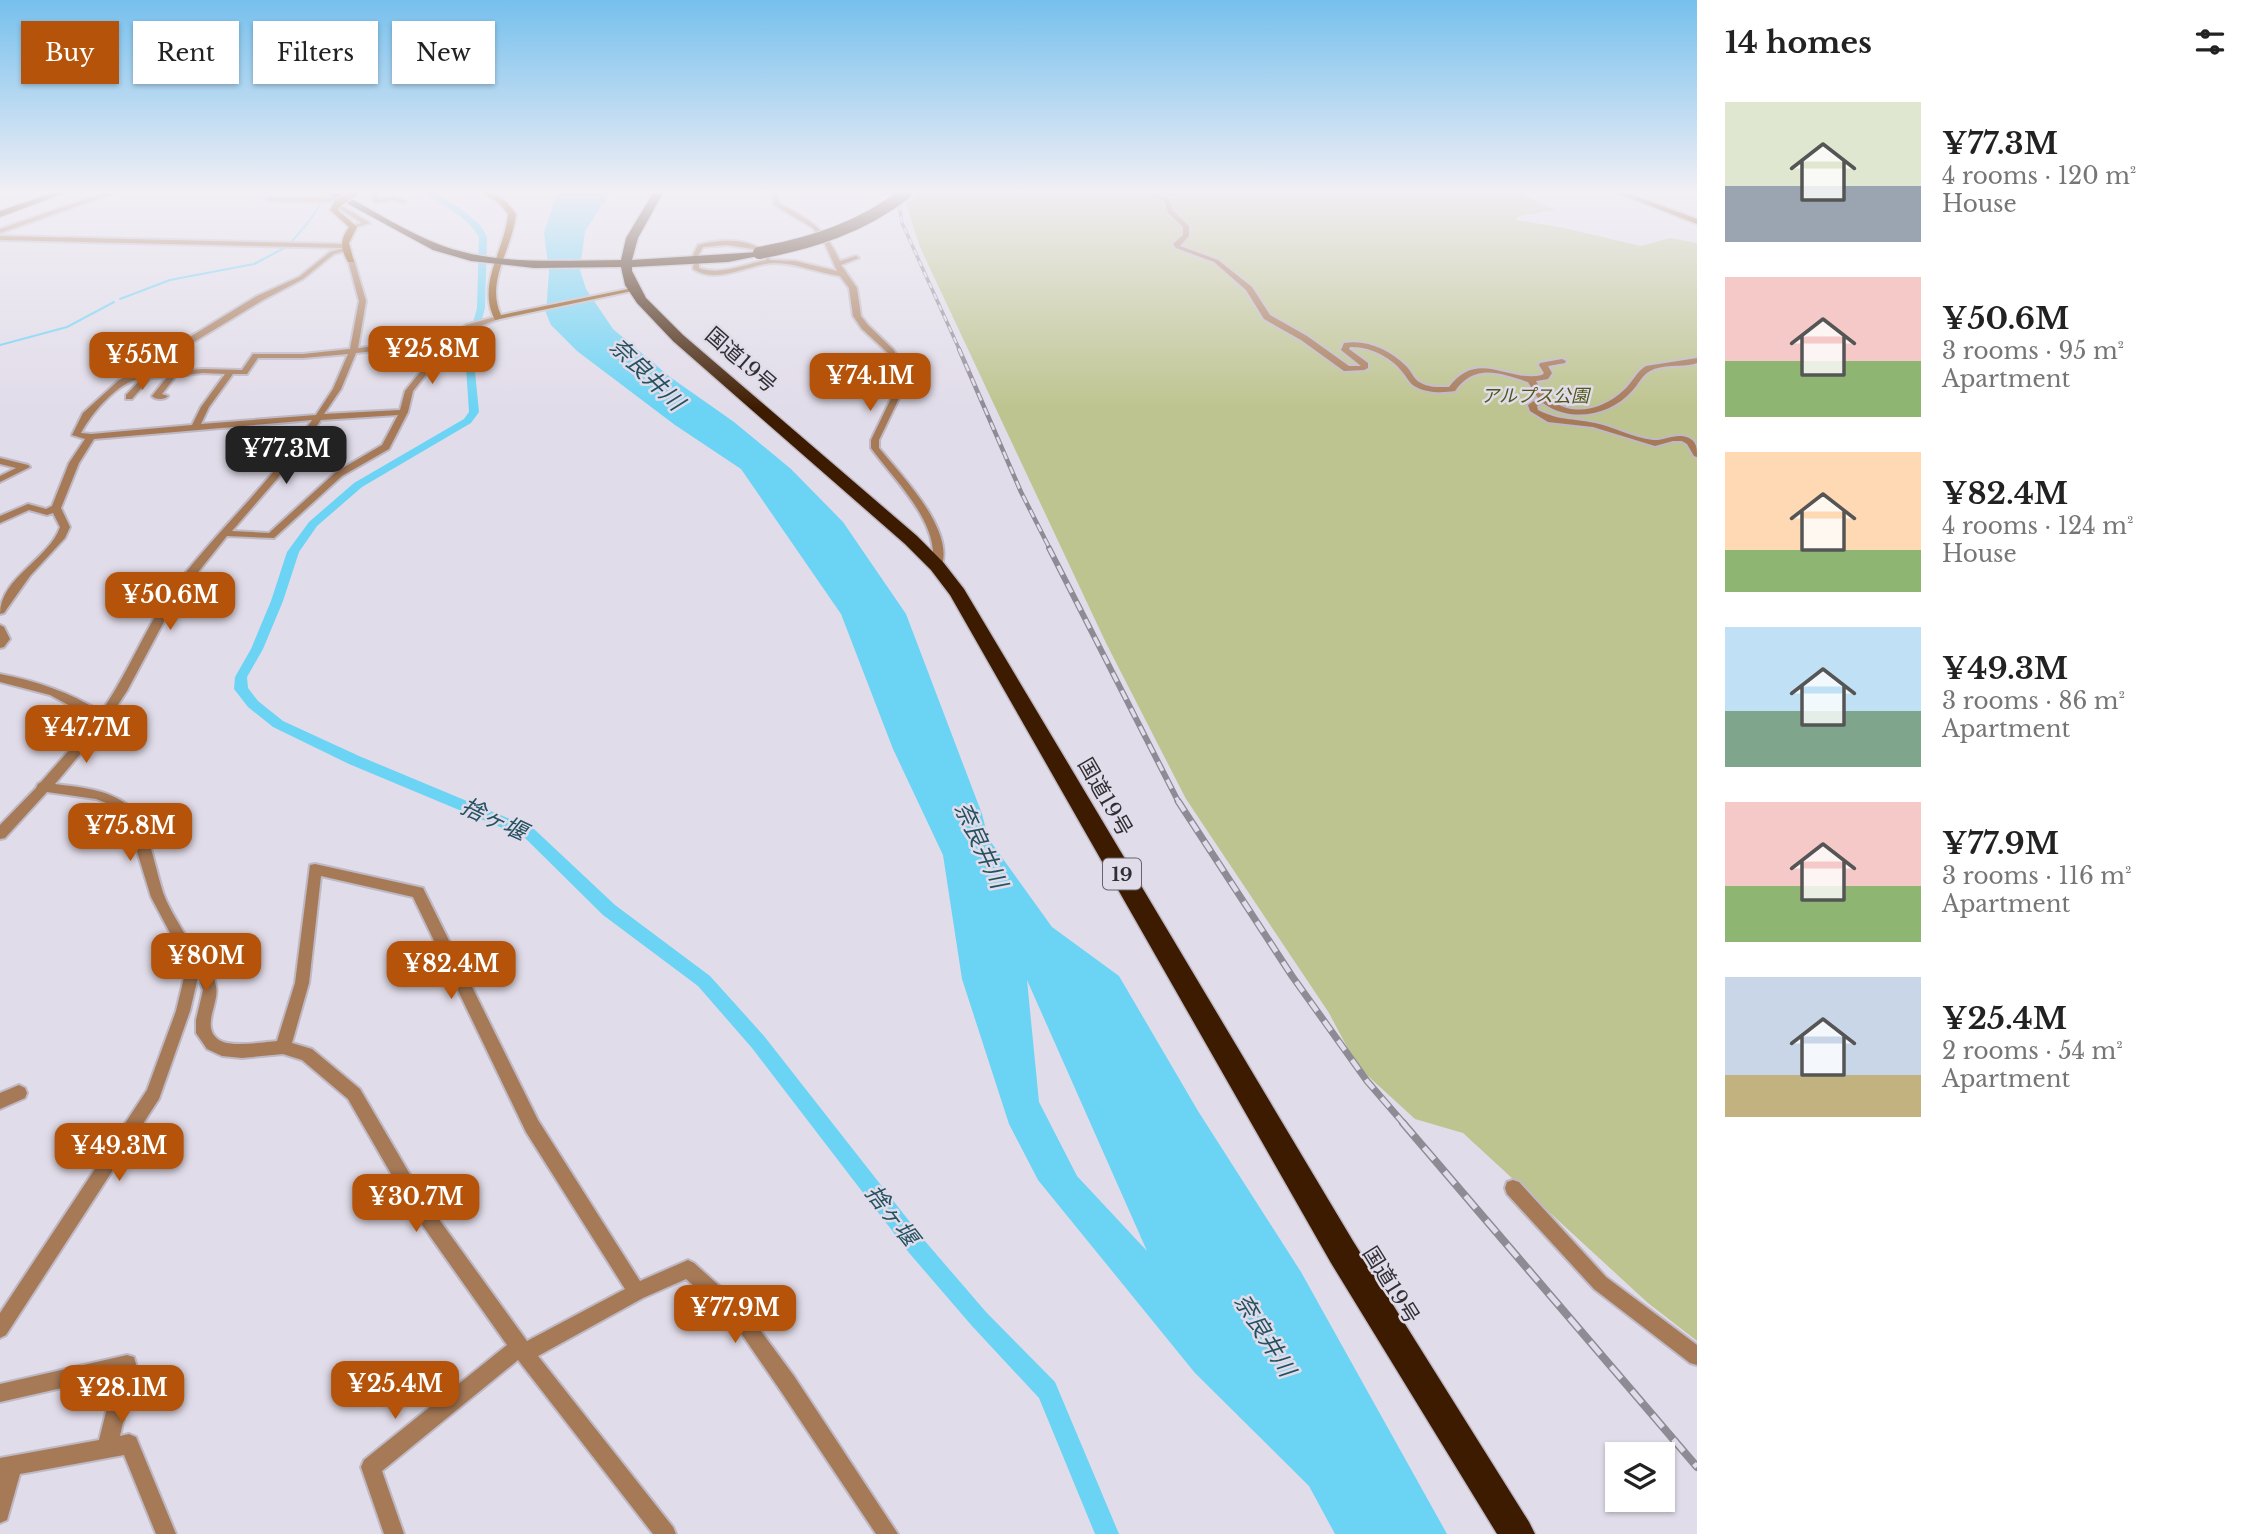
<!DOCTYPE html>
<meta charset="utf-8">
<style>
body{margin:0;font-family:"Libre Baskerville","Noto Sans JP",serif;background:#f6f6f6;color:#222;height:100vh;display:flex;flex-direction:column;font-size:26px;white-space:nowrap}
*{box-sizing:border-box;margin:0}
p{font-size:23px;color:#767676}
.icon{flex:none;width:38px;height:38px;fill:none;stroke:currentColor;stroke-width:2;stroke-linecap:round;stroke-linejoin:round}
.map{position:relative;flex:1;overflow:hidden}
.side{display:flex;flex-direction:column;background:#fff;width:560px}
.side>*{flex:none}
.guide{position:absolute;left:21px;top:21px;width:665px;height:63px;display:flex;gap:14px}
.fabs{position:absolute;left:1605px;top:1442px;display:grid;gap:14px}
.fabs a{display:grid;place-items:center;width:70px;height:70px;border-radius:0px;background:#fff;box-shadow:0 2px 5px #0004;font-size:35px}
.price{position:absolute;translate:-50% -60px;padding:0 16px;border-radius:14px;background:#b45309;color:#fff;font-size:23px;line-height:46px;filter:drop-shadow(0 2px 4px #0008)}
.price::after{content:'';position:absolute;left:50%;top:42px;width:21px;height:16px;margin-left:-10px;background:inherit;clip-path:polygon(0 0,100% 0,50% 100%)}
.price.selected{background:#222;color:#fff}
ul{padding:0;list-style:none}
li{display:flex;align-items:center;gap:21px;height:175px;padding:0 28px}
li span{display:grid;place-items:center;flex:none;width:196px;height:140px;border-radius:0px;color:#555}
li>.icon{margin-inline-start:auto}
span .icon{width:84px;height:84px;fill:#fffc;stroke-width:1}
li b{font-size:30px}
h2{display:flex;justify-content:space-between;align-items:center;height:84px;padding:0 28px;font-size:30px}
.chip{padding:0 24px;border-radius:0px;background:#fff;box-shadow:0 2px 5px #0004;font-size:24px;line-height:63px}
.chip.selected{background:#b45309;color:#fff}
main{display:flex;flex:1;min-height:0}
.map>svg:first-child{display:block}
.green{fill:#bec48f}
.water{fill:#6bd3f4;fill-rule:evenodd}
.lines{fill:none;stroke-linecap:round;stroke-linejoin:round}
.stream{stroke:#6bd3f4;stroke-width:2}
.canal{fill:#6bd3f4;fill-rule:evenodd}
.street-casing{stroke:#beb9c5;stroke-width:4}
.secondary-casing{stroke:#beb9c5;stroke-width:4}
.primary-casing{stroke:#beb9c5;stroke-width:3}
.highway-casing{stroke:#beb9c5;stroke-width:3}
.street{fill:#a77a57;fill-rule:evenodd}
.secondary{fill:#884700;fill-rule:evenodd}
.primary{fill:#5e3002;fill-rule:evenodd}
.highway{fill:#3d1b00;fill-rule:evenodd}
.rail-far4-casing{stroke:#8f8b95;stroke-width:3.5}
.rail-far3-casing{stroke:#8f8b95;stroke-width:4.5}
.rail-far2-casing{stroke:#8f8b95;stroke-width:6}
.rail-far1-casing{stroke:#8f8b95;stroke-width:7}
.rail-casing{stroke:#8f8b95;stroke-width:8}
.rail-far4{stroke:#e1dce9;stroke-width:2;stroke-dasharray:6;stroke-linecap:butt}
.rail-far3{stroke:#e1dce9;stroke-width:2.5;stroke-dasharray:8;stroke-linecap:butt}
.rail-far2{stroke:#e1dce9;stroke-width:3.5;stroke-dasharray:10;stroke-linecap:butt}
.rail-far1{stroke:#e1dce9;stroke-width:4.5;stroke-dasharray:12;stroke-linecap:butt}
.rail{stroke:#e1dce9;stroke-width:5;stroke-dasharray:16;stroke-linecap:butt}
.secondary-bridge-casing{stroke:#beb9c5;stroke-width:10;stroke-linecap:butt}
.highway-bridge-casing{stroke:#beb9c5;stroke-width:14;stroke-linecap:butt}
.secondary-bridge{stroke:#884700;stroke-width:8}
.highway-bridge{stroke:#3d1b00;stroke-width:12}
.labels{text-anchor:middle;dominant-baseline:central;stroke-width:5;stroke-linejoin:round;paint-order:stroke}
.far-park-label{font-size:18px;font-style:italic;fill:#525619;stroke:#e1dce9}
.shield{fill:#e1dce9;stroke:#66636a;stroke-width:2}
.shield-label{font-size:19px;font-weight:bold;fill:#312f34}
.street-label{font-size:21px;fill:#312f34;stroke:#e1dce9}
.water-label{font-size:23px;font-style:italic;fill:#255261;stroke:#e1dce9}
</style>
<main>
<div class="map">
<svg width="1697" height="1534" viewBox="0 0 1697 1534">
<rect width="100%" height="100%" fill="#e1dce9"/>
<!-- green -->
<path class="green" d="M919,193h599l38,17 -38,6 -2,4 43,7 82,19 29,-8 27,5v1098l-49,-38 -185,-170 -48,-14 -58,-53 -28,-53 -143,-214 -80,-156 -186,-396 -14,-43z"/>
<!-- water -->
<path class="water" d="M557,193h53l-25,38 -5,39 6,19 27,40 57,48 64,45 57,47 52,53 63,92 76,200 6,24 64,89 67,49 79,135 103,161 146,262h-112l-26,-48 -114,-113 -157,-193 -29,-56 -47,-145 -19,-124 -50,-106 -52,-135 -100,-145 -66,-44 -98,-74 -26,-26 -5,-12 3,-41 -5,-39zM1027,980l120,271 -70,-75 -38,-74z"/>
<g class="lines">
<!-- stream -->
<g class="stream">
<path d="M290,244c11,-14 24,-26 31,-42"/>
<path d="M120,299l50,-19 84,-16 32,-17"/>
<path d="M0,345l67,-18 47,-25"/>
</g>
<!-- canal -->
<path class="canal" d="M425,193h9l26,15 20,17 7,12 -2,71 -12,44 6,60 -8,11 -109,64 -45,39 -18,26 -16,49 -20,48 -16,28 1,11 10,13 25,20 76,35 175,73 81,76 95,71 54,60 160,204 62,72 69,70 64,152h-24l-56,-136 -67,-72 -62,-72 -158,-206 -54,-62 -95,-71 -79,-78 -175,-73 -76,-37 -25,-20 -14,-18 1,-12 16,-28 20,-48 16,-49 22,-30 45,-39 110,-64 5,-7 -4,-60 12,-44 2,-71c-12,-21 -35,-30 -54,-44z"/>
<defs>
<g id="street">
<path d="M104,193h10l-114,40v-4z"/>
<path d="M371,193h6l2,6 13,-3 14,5 -3,2 -11,-3 -16,3 -3,-2z"/>
<path d="M772,193h6l1,10c33,19 44,23 61,58l16,-5 3,2 -18,7 16,23 4,28 7,9 25,24 10,16 1,23 -25,52v8c23,28 77,83 62,120h-8l-1,-2c9,-43 -38,-86 -61,-118v-8l25,-52 -1,-23 -8,-13 -25,-23 -9,-13 -4,-28 -9,-12c-22,-3 -44,-13 -66,-13 -27,1 -56,22 -81,6l1,-10 -2,-2 6,-12c23,-6 55,-8 72,12l-1,3 26,1 42,10 -12,-27 -12,-16 -39,-23zM727,245l26,4 14,11c-22,4 -46,16 -68,8v-8l-2,-2 6,-11z"/>
<path d="M1148,193l21,5 4,13 16,15v10l-9,10 38,14 34,27 18,28 37,21 42,30h12l-20,-16 3,-7c23,-4 46,7 62,23 6,6 8,14 15,17 9,5 19,4 28,4 29,-39 59,-4 93,-12l2,-2 -5,-8 1,-2 22,-4 4,2 -1,2 -17,3 4,7 -4,6 -12,2c19,37 59,36 88,9 8,-7 12,-18 22,-24l51,-8v5l-3,1c-14,3 -32,0 -44,7 -8,4 -12,14 -18,20 -22,25 -62,32 -89,12l-6,3 1,4c22,11 34,8 57,13 19,4 38,15 58,17 12,1 23,-8 36,-2 8,4 8,11 8,19l-3,-1 -7,-12 -5,-3h-9l-18,5 -62,-19 -45,-5 -18,-11 -2,-6 10,-7 -10,-16c-29,-9 -53,-19 -73,9 -13,2 -28,2 -39,-4 -6,-3 -8,-8 -12,-13 -11,-16 -34,-28 -54,-27l-1,2 19,14v5l-4,2 -20,1 -43,-31 -37,-21 -18,-29 -32,-28 -38,-14 -3,-4 10,-9v-8l-15,-14 -4,-13 -12,-2z"/>
<path d="M340,195l2,3 -14,4 -59,-1 -3,-2 3,-2 59,1z"/>
<path d="M338,206h4l28,17 -19,5v-2l11,-3 -24,-15z"/>
<path d="M0,236l343,8 3,2 -3,2 -343,-8z"/>
<path d="M344,248l2,1v2l-12,3 -31,25 -40,21 -122,74 62,-5 39,1 11,-16h50l47,-5 9,-48 -11,-41 3,-2 3,2 12,41 -8,47 54,-5 19,5 17,-9 18,-14 32,-9 4,2 -30,11 -18,14 -20,10 -5,18 -16,20 -5,21 -19,37 -47,27 -68,62 -47,-2 -52,65 -48,90 -23,35 -49,58c29,4 56,5 79,26 13,11 23,66 30,85 6,16 17,31 25,47 3,5 6,14 10,18 10,12 13,7 17,26 4,17 -16,41 3,54 13,8 44,2 58,1l18,-58 15,-118 5,-1 108,24 115,232 102,161 48,-21 6,3 50,45 50,68 104,158h-22l-96,-144 -48,-70 -46,-41 -43,19 -105,58 135,171 3,7h-23l-135,-174 -136,111 22,63h-20l-23,-67 3,-7 143,-115 -94,-133 -65,-113 -46,-39 -19,-6 -41,4 -20,-2 -15,-7 -11,-16v-13l7,-30 -5,-13 -8,34 -31,88 -153,236 -6,3v-25l147,-223 29,-79 11,-46 -36,-68 -24,-78 -13,-13 -18,-7 -49,-7 -42,46 -5,1v-14l36,-37 2,-4 3,-2 55,-62 -46,-25 -50,-13v-8c36,7 70,18 101,38 29,-41 46,-90 77,-130 43,-55 96,-103 134,-162l-218,19 -15,24 -18,45 9,19 -5,11 -35,38 -26,37 -4,1c0,-36 50,-56 60,-87l-7,-14 -6,2 -18,-5 -29,13v-7l28,-12 18,5 6,-3 17,-43 16,-24 -13,-4 11,-22 35,-32 139,-85 42,-19 31,-25zM412,347l12,3 2,2 -5,19 -16,20 -5,19 -76,4 17,-25 15,-36zM348,354l-15,35 -17,26 -115,9 8,-17 24,-33h14l11,-16h45zM203,373l22,1 -24,33 -9,18 -101,9 -10,-1c10,-19 37,-52 60,-54l-15,16v4h6l18,-21 17,-1 -15,19c3,4 13,4 16,0l-6,-2 14,-18zM398,415l-16,30 -46,27 -67,61 -37,-2 45,-52 44,-59zM321,876l92,21 113,235 99,157 -98,52 -102,-141 -65,-111 -48,-40 -20,-6 17,-60z"/>
<path d="M0,458l28,7 2,2 -30,15v-6l16,-8 -16,-4z"/>
<path d="M0,625l4,2 6,12 -6,8 -4,1z"/>
<path d="M19,1085l6,3 2,5 -2,5 -25,11v-16z"/>
<path d="M1513,1180l6,2 87,95 91,68v20l-7,-2 -96,-74 -87,-95 -2,-6 2,-6z"/>
<path d="M127,1355l7,2 2,7 -16,72 9,-2 7,3 40,97h-20l-32,-79 -104,19 -13,46 -7,3v-65l99,-18 16,-64 -115,26v-18z"/>
</g>
<g id="secondary">
<path d="M484,193c16,0 23,9 32,21 -3,34 -31,67 -15,101l132,-27 4,2 -142,30c-19,-36 10,-69 13,-106l-9,-11z"/>
<path d="M1617,193h10l70,26v5z"/>
<path d="M335,201h6l-3,9 19,17 -8,16 5,19h-6c-8,-14 -8,-22 1,-35l-19,-17z"/>
</g>
<path id="primary" d="M52,193h13l-65,24v-6z"/>
<path id="highway" d="M328,193h13c33,18 67,40 102,53 56,20 119,14 178,14l5,-22 27,-45h10l-25,45 -6,22 126,-8v4l-30,6 -96,5v4l14,27 37,37 234,201 26,26 21,27 389,652 176,281 6,12h-38l-166,-271 -381,-668 -19,-25 -26,-26 -232,-203 -36,-38 -12,-18 -4,-18 -87,1 -63,-7 -38,-11z"/>
</defs>
<!-- street casing -->
<use href="#street" class="street-casing"/>
<!-- secondary casing -->
<use href="#secondary" class="secondary-casing"/>
<!-- primary casing -->
<use href="#primary" class="primary-casing"/>
<!-- highway casing -->
<use href="#highway" class="highway-casing"/>
<!-- street -->
<use href="#street" class="street"/>
<!-- secondary -->
<use href="#secondary" class="secondary"/>
<!-- primary -->
<use href="#primary" class="primary"/>
<!-- highway -->
<use href="#highway" class="highway"/>
<defs>
<path id="rail-far4" d="M897,193l5,30 58,128"/>
<path id="rail-far3" d="M959,349l62,143 29,57"/>
<path id="rail-far2" d="M1049,548l130,255"/>
<path id="rail-far1" d="M1178,801l114,175 75,105 38,44"/>
<path id="rail" d="M1403,1123l294,344"/>
</defs>
<!-- rail-far4 casing -->
<use href="#rail-far4" class="rail-far4-casing"/>
<!-- rail-far3 casing -->
<use href="#rail-far3" class="rail-far3-casing"/>
<!-- rail-far2 casing -->
<use href="#rail-far2" class="rail-far2-casing"/>
<!-- rail-far1 casing -->
<use href="#rail-far1" class="rail-far1-casing"/>
<!-- rail casing -->
<use href="#rail" class="rail-casing"/>
<!-- rail-far4 -->
<use href="#rail-far4" class="rail-far4"/>
<!-- rail-far3 -->
<use href="#rail-far3" class="rail-far3"/>
<!-- rail-far2 -->
<use href="#rail-far2" class="rail-far2"/>
<!-- rail-far1 -->
<use href="#rail-far1" class="rail-far1"/>
<!-- rail -->
<use href="#rail" class="rail"/>
<defs>
<path id="secondary-bridge" d="M338,203l15,-10"/>
<path id="highway-bridge" d="M759,253c54,-10 103,-26 147,-60"/>
</defs>
<!-- secondary-bridge casing -->
<use href="#secondary-bridge" class="secondary-bridge-casing"/>
<!-- highway-bridge casing -->
<use href="#highway-bridge" class="highway-bridge-casing"/>
<!-- secondary-bridge -->
<use href="#secondary-bridge" class="secondary-bridge"/>
<!-- highway-bridge -->
<use href="#highway-bridge" class="highway-bridge"/>
</g>
<!-- sky -->
<linearGradient id="sky" x2="0" y2="1"><stop stop-color="#76c0ed"/><stop offset="0.47" stop-color="#f2eff5"/><stop offset="1" stop-color="#f2eff5" stop-opacity="0"/></linearGradient>
<rect width="1697" height="408" fill="url(#sky)"/>
<g class="labels">
<!-- far-park labels -->
<g class="far-park-label">
<text x="1535" y="396">アルプス公園</text>
</g>
<!-- shield labels -->
<rect class="shield" x="1103" y="858.5" width="38" height="31" rx="5"/>
<g class="shield-label">
<text x="1122" y="874">19</text>
</g>
<!-- street labels -->
<g class="street-label">
<text transform="translate(741 360) rotate(41)">国道19号</text>
<text transform="translate(1105 797) rotate(60)">国道19号</text>
<text transform="translate(1391 1285) rotate(58)">国道19号</text>
</g>
<!-- water labels -->
<g class="water-label">
<text transform="translate(647 374) rotate(44)">奈良井川</text>
<text transform="translate(494 819) rotate(25)">捨ヶ堰</text>
<text transform="translate(981 845) rotate(65)">奈良井川</text>
<text transform="translate(892 1215) rotate(52)">捨ヶ堰</text>
<text transform="translate(1265 1335) rotate(58)">奈良井川</text>
</g>
</g>
</svg>
<div class="fabs">
<a><svg class="icon" aria-label="layers" viewBox="0 0 24 24"><path d="M12 4l9 5-9 5-9-5zM3 14l9 5 9-5"/></svg></a>
</div>
<b class="price" style="left:432px;top:386px">¥25.8M</b>
<b class="price" style="left:142px;top:392px">¥55M</b>
<b class="price" style="left:870px;top:413px">¥74.1M</b>
<b class="price selected" style="left:286px;top:486px">¥77.3M</b>
<b class="price" style="left:170px;top:632px">¥50.6M</b>
<b class="price" style="left:86px;top:765px">¥47.7M</b>
<b class="price" style="left:130px;top:863px">¥75.8M</b>
<b class="price" style="left:206px;top:993px">¥80M</b>
<b class="price" style="left:451px;top:1001px">¥82.4M</b>
<b class="price" style="left:119px;top:1183px">¥49.3M</b>
<b class="price" style="left:416px;top:1234px">¥30.7M</b>
<b class="price" style="left:735px;top:1345px">¥77.9M</b>
<b class="price" style="left:395px;top:1421px">¥25.4M</b>
<b class="price" style="left:122px;top:1425px">¥28.1M</b>
<div class="guide">
<a class="chip selected">Buy</a>
<a class="chip">Rent</a>
<a class="chip">Filters</a>
<a class="chip">New</a>
</div>
</div>
<section class="side">
<h2>14 homes<svg class="icon" aria-label="filters" viewBox="0 0 24 24"><path d="M4 7h16M4 17h16"/><circle cx="9" cy="7" r="2"/><circle cx="15" cy="17" r="2"/></svg></h2>
<ul>
<li><span style="background:linear-gradient(#dfe7d0 60%,#9aa5b1 0)"><svg class="icon" aria-label="home" viewBox="0 0 24 24"><path d="M3 11l9-7 9 7M6 9v11h12V9"/></svg></span><div><b>¥77.3M</b><p>4 rooms · 120 m²</p><p>House</p></div></li>
<li><span style="background:linear-gradient(#f6c9c9 60%,#8fb573 0)"><svg class="icon" aria-label="home" viewBox="0 0 24 24"><path d="M3 11l9-7 9 7M6 9v11h12V9"/></svg></span><div><b>¥50.6M</b><p>3 rooms · 95 m²</p><p>Apartment</p></div></li>
<li><span style="background:linear-gradient(#ffd9b3 70%,#8fb573 0)"><svg class="icon" aria-label="home" viewBox="0 0 24 24"><path d="M3 11l9-7 9 7M6 9v11h12V9"/></svg></span><div><b>¥82.4M</b><p>4 rooms · 124 m²</p><p>House</p></div></li>
<li><span style="background:linear-gradient(#bfe0f5 60%,#7fa58c 0)"><svg class="icon" aria-label="home" viewBox="0 0 24 24"><path d="M3 11l9-7 9 7M6 9v11h12V9"/></svg></span><div><b>¥49.3M</b><p>3 rooms · 86 m²</p><p>Apartment</p></div></li>
<li><span style="background:linear-gradient(#f6c9c9 60%,#8fb573 0)"><svg class="icon" aria-label="home" viewBox="0 0 24 24"><path d="M3 11l9-7 9 7M6 9v11h12V9"/></svg></span><div><b>¥77.9M</b><p>3 rooms · 116 m²</p><p>Apartment</p></div></li>
<li><span style="background:linear-gradient(#c9d6e8 70%,#c2b280 0)"><svg class="icon" aria-label="home" viewBox="0 0 24 24"><path d="M3 11l9-7 9 7M6 9v11h12V9"/></svg></span><div><b>¥25.4M</b><p>2 rooms · 54 m²</p><p>Apartment</p></div></li>
</ul>
</section>
</main>
